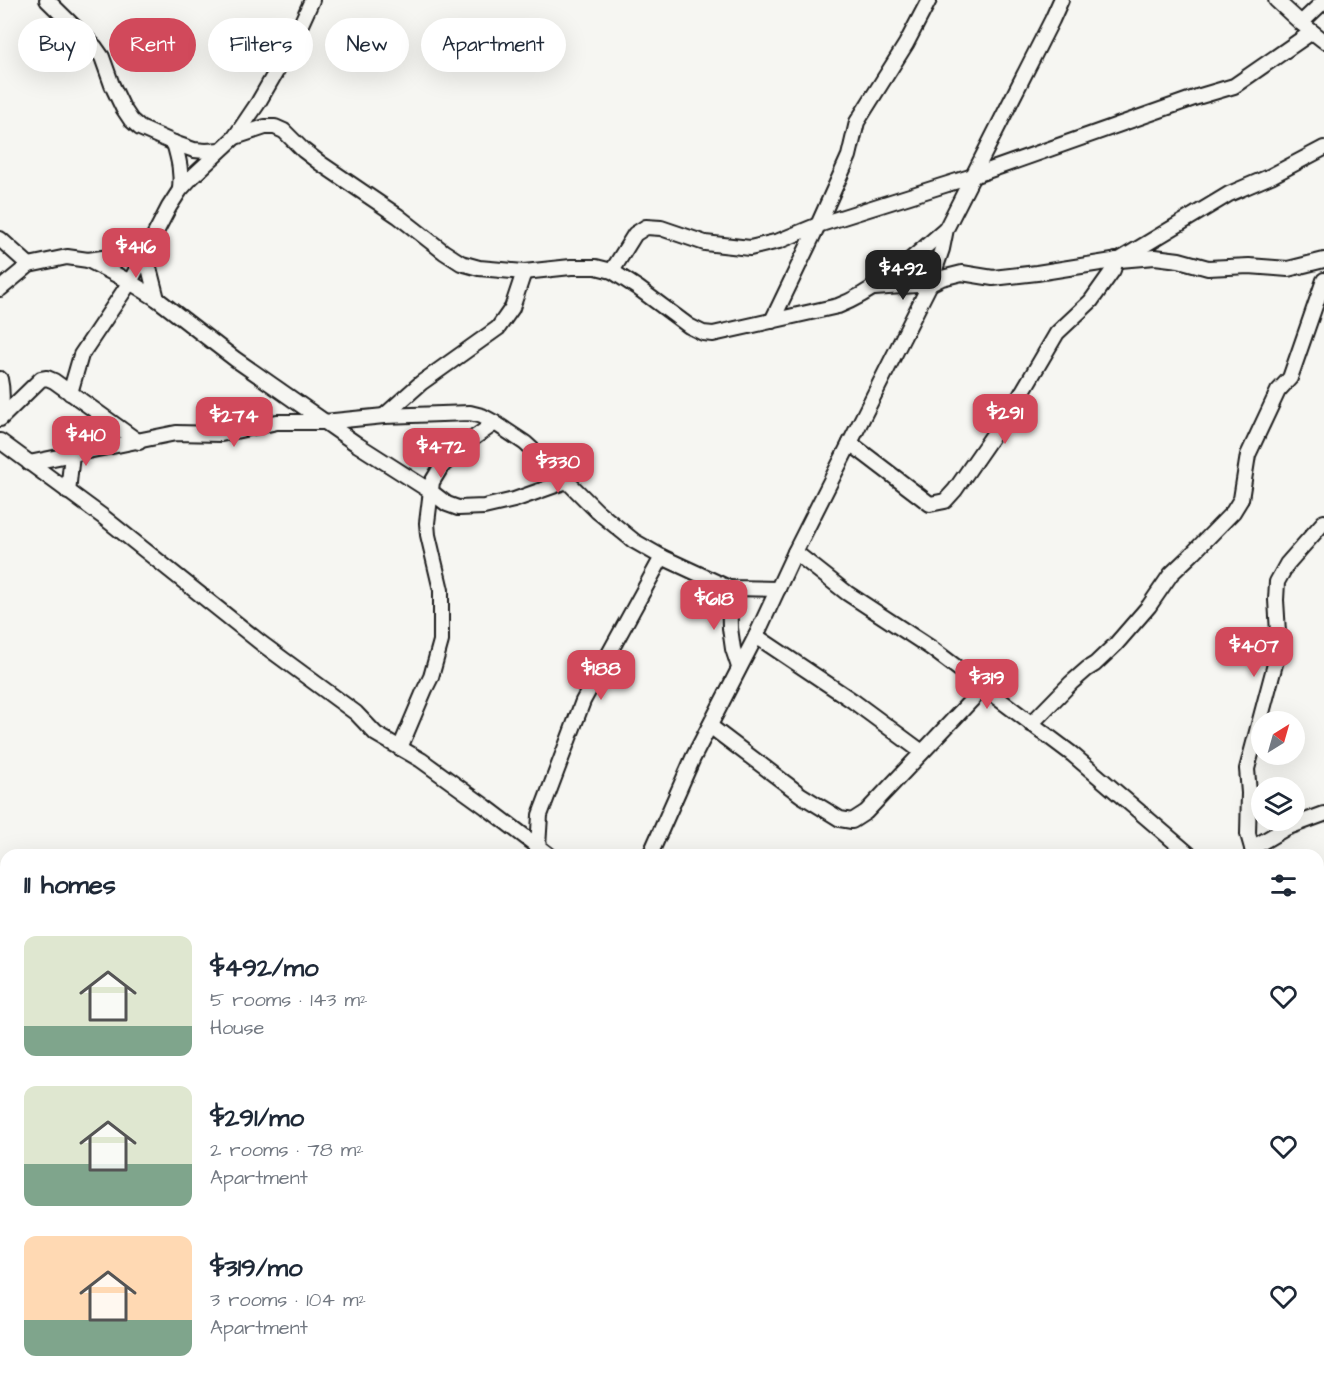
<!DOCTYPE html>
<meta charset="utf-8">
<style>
body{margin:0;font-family:"Architects Daughter",sans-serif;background:#f6f6f7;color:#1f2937;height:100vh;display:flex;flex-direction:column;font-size:22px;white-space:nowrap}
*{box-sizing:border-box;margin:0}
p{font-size:20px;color:#747a83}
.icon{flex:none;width:33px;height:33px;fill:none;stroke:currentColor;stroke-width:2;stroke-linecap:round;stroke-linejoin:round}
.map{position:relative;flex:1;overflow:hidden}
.side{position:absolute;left:0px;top:849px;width:1324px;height:536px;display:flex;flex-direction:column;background:#fff;border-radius:18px 18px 0 0;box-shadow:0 6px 24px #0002}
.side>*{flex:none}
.hud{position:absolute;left:18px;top:18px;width:600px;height:54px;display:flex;gap:12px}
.needle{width:39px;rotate:37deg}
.tools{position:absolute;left:1251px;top:711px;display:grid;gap:12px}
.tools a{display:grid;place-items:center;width:54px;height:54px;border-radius:50%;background:#fff;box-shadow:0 6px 24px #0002;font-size:30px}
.price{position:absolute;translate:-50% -51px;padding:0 14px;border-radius:12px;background:#d1495b;color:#fff;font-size:20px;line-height:39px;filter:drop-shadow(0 2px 3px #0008)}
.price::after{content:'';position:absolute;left:50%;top:36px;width:18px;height:14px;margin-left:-9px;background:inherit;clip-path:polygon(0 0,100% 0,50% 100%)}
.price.on{background:#222;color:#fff}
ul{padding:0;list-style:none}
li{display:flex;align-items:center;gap:18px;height:150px;padding:0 24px}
li span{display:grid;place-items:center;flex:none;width:168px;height:120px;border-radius:12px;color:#555}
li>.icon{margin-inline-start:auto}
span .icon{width:72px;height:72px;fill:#fffc;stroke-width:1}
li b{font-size:26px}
h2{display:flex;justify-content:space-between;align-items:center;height:72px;padding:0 24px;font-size:26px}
.chip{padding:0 21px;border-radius:27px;background:#fff;box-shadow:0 6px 24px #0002;font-size:21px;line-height:54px}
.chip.on{background:#d1495b;color:#fff}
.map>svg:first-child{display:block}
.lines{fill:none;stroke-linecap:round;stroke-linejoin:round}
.minor-casing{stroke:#1c1c1c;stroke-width:18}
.minor{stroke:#f6f6f2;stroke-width:14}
</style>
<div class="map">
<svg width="1324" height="1384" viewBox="0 0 1324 1384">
<rect width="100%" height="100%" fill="#f6f6f2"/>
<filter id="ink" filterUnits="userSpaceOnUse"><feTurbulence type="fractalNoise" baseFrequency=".0167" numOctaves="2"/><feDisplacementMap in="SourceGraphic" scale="12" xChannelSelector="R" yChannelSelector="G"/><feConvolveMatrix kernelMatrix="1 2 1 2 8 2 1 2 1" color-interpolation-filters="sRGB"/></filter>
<g filter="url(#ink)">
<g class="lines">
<defs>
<g id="minor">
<path d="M47,0l48,47 7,10 10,28 11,23 8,12 9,8 34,15 20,7 12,1 14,-1"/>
<path d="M1276,0l25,23 23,18"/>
<path d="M1301,23l23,-22"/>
<path d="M235,137l30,-10h10l9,4 19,19 17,13 78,53 46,36 17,11 18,5 45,4 47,-5h25l16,4 26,17 51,38 14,7 10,1 125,-28c41,-16 75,-49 108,-77"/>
<path d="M174,143c5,17 8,30 6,47"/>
<path d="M0,239l29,26"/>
<path d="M1121,259l108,-65 42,-18 53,-28"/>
<path d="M88,260l57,-8 12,47"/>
<path d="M612,271l23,-37 11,-7 15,1 44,15 45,5 29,-7 39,-16 155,-49 224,-79 37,-11 78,-54"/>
<path d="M874,288l56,-4 12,-6 20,-5 31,5 44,-5 82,-13 36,-3 24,3 29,8 41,-2 39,3 36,-9"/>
<path d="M0,289l29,-24 38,-8 21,3 42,22 27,17 78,60 123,86 72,46 17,13 11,4 26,-1 30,-7 53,-19"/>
<path d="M772,321l46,-96 31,-69 8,-34 49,-78 23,-44"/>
<path d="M0,379c3,13 2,25 0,37"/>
<path d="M70,393l11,-38 49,-73 39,-75 11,-17 11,-12 44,-41 23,-34 34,-59 20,-44"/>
<path d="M384,416l37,-33 77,-55 14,-20 12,-36"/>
<path d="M0,419l41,-40 6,-1 7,3 85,61"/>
<path d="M0,441l102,75 159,127 95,70 20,21 45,26 65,47 63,48"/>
<path d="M850,443l80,61 15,-3 10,-11 65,-94 37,-63 34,-32 22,-31 3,-10"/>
<path d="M29,463l147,-30 45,1 56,-12h47l60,-6 86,-3 12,3 13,7 30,20 42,38 30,30 37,30 28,16 67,31 49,1"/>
<path d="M68,492l4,-38"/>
<path d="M795,552l52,41 84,55 141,106 118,101"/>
<path d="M729,588l1,40 3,21 6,18"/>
<path d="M756,636l97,65 69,51"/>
<path d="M1031,724l40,-41 16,-14 8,-5 21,-20 33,-38 22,-32 21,-20 41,-42 8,-13 7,-44 30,-64 12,-13 34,-98"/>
<path d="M710,726l91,69 39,24 12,2 14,-9 117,-124"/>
<path d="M400,748l25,-59 6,-12 10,-36v-51l-13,-55 -1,-12 5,-41 9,-15 27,-25 27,-19"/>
<path d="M538,847l2,-32 43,-114 79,-144"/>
<path d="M1252,848l34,-20 38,-14"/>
<path d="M650,855l43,-97 63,-122 39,-84 135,-268 12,-35 4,-20 106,-209 9,-20"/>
<path d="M1254,855l-6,-21 1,-41 -2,-24 32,-120 -3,-49 1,-18 10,-18 37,-42"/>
<path d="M1318,943l6,6"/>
<path d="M0,1348h6"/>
<path d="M430,1378l4,6"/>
<path d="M1095,1378l3,6"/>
<path d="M1242,1378l7,6"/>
<path d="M393,1384l3,-6"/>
<path d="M989,1384l7,-6"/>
</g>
</defs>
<!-- minor casing -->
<use href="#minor" class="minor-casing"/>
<!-- minor -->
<use href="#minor" class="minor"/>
</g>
</g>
</svg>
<div class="tools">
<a><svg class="needle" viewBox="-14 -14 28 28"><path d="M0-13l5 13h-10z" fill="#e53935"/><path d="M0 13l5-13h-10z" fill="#747a83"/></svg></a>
<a><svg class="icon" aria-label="layers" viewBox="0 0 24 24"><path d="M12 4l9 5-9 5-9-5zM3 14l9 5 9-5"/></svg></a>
</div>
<b class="price" style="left:136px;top:279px">$416</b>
<b class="price on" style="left:903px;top:301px">$492</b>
<b class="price" style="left:1005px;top:445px">$291</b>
<b class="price" style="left:234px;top:448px">$274</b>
<b class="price" style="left:86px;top:467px">$410</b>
<b class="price" style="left:441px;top:479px">$472</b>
<b class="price" style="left:558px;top:494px">$330</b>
<b class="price" style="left:714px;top:631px">$618</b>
<b class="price" style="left:1254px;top:678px">$407</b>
<b class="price" style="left:601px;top:701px">$188</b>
<b class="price" style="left:987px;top:710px">$319</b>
<div class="hud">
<a class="chip">Buy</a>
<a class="chip on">Rent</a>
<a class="chip">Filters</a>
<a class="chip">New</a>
<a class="chip">Apartment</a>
</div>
<section class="side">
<h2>11 homes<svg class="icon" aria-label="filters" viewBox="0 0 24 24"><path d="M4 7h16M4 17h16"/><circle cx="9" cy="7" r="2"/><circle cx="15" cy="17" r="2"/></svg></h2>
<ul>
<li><span style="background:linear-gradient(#dfe7d0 75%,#7fa58c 0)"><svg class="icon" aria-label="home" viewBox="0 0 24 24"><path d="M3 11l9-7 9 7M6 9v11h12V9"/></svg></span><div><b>$492/mo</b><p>5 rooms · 143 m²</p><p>House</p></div><svg class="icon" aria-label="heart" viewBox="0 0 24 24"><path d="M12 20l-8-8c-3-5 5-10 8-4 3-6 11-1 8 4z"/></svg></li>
<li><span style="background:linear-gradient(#dfe7d0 65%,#7fa58c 0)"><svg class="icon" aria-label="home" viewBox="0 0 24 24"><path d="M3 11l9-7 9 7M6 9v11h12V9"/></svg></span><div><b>$291/mo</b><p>2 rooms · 78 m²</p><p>Apartment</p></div><svg class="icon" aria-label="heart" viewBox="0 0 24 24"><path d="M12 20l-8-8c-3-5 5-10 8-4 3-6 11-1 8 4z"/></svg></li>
<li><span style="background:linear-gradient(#ffd9b3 70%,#7fa58c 0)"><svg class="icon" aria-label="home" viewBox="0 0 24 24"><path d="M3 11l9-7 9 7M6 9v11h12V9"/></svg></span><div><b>$319/mo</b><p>3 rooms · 104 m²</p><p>Apartment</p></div><svg class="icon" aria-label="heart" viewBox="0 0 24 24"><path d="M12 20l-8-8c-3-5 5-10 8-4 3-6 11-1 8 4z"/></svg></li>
</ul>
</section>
</div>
